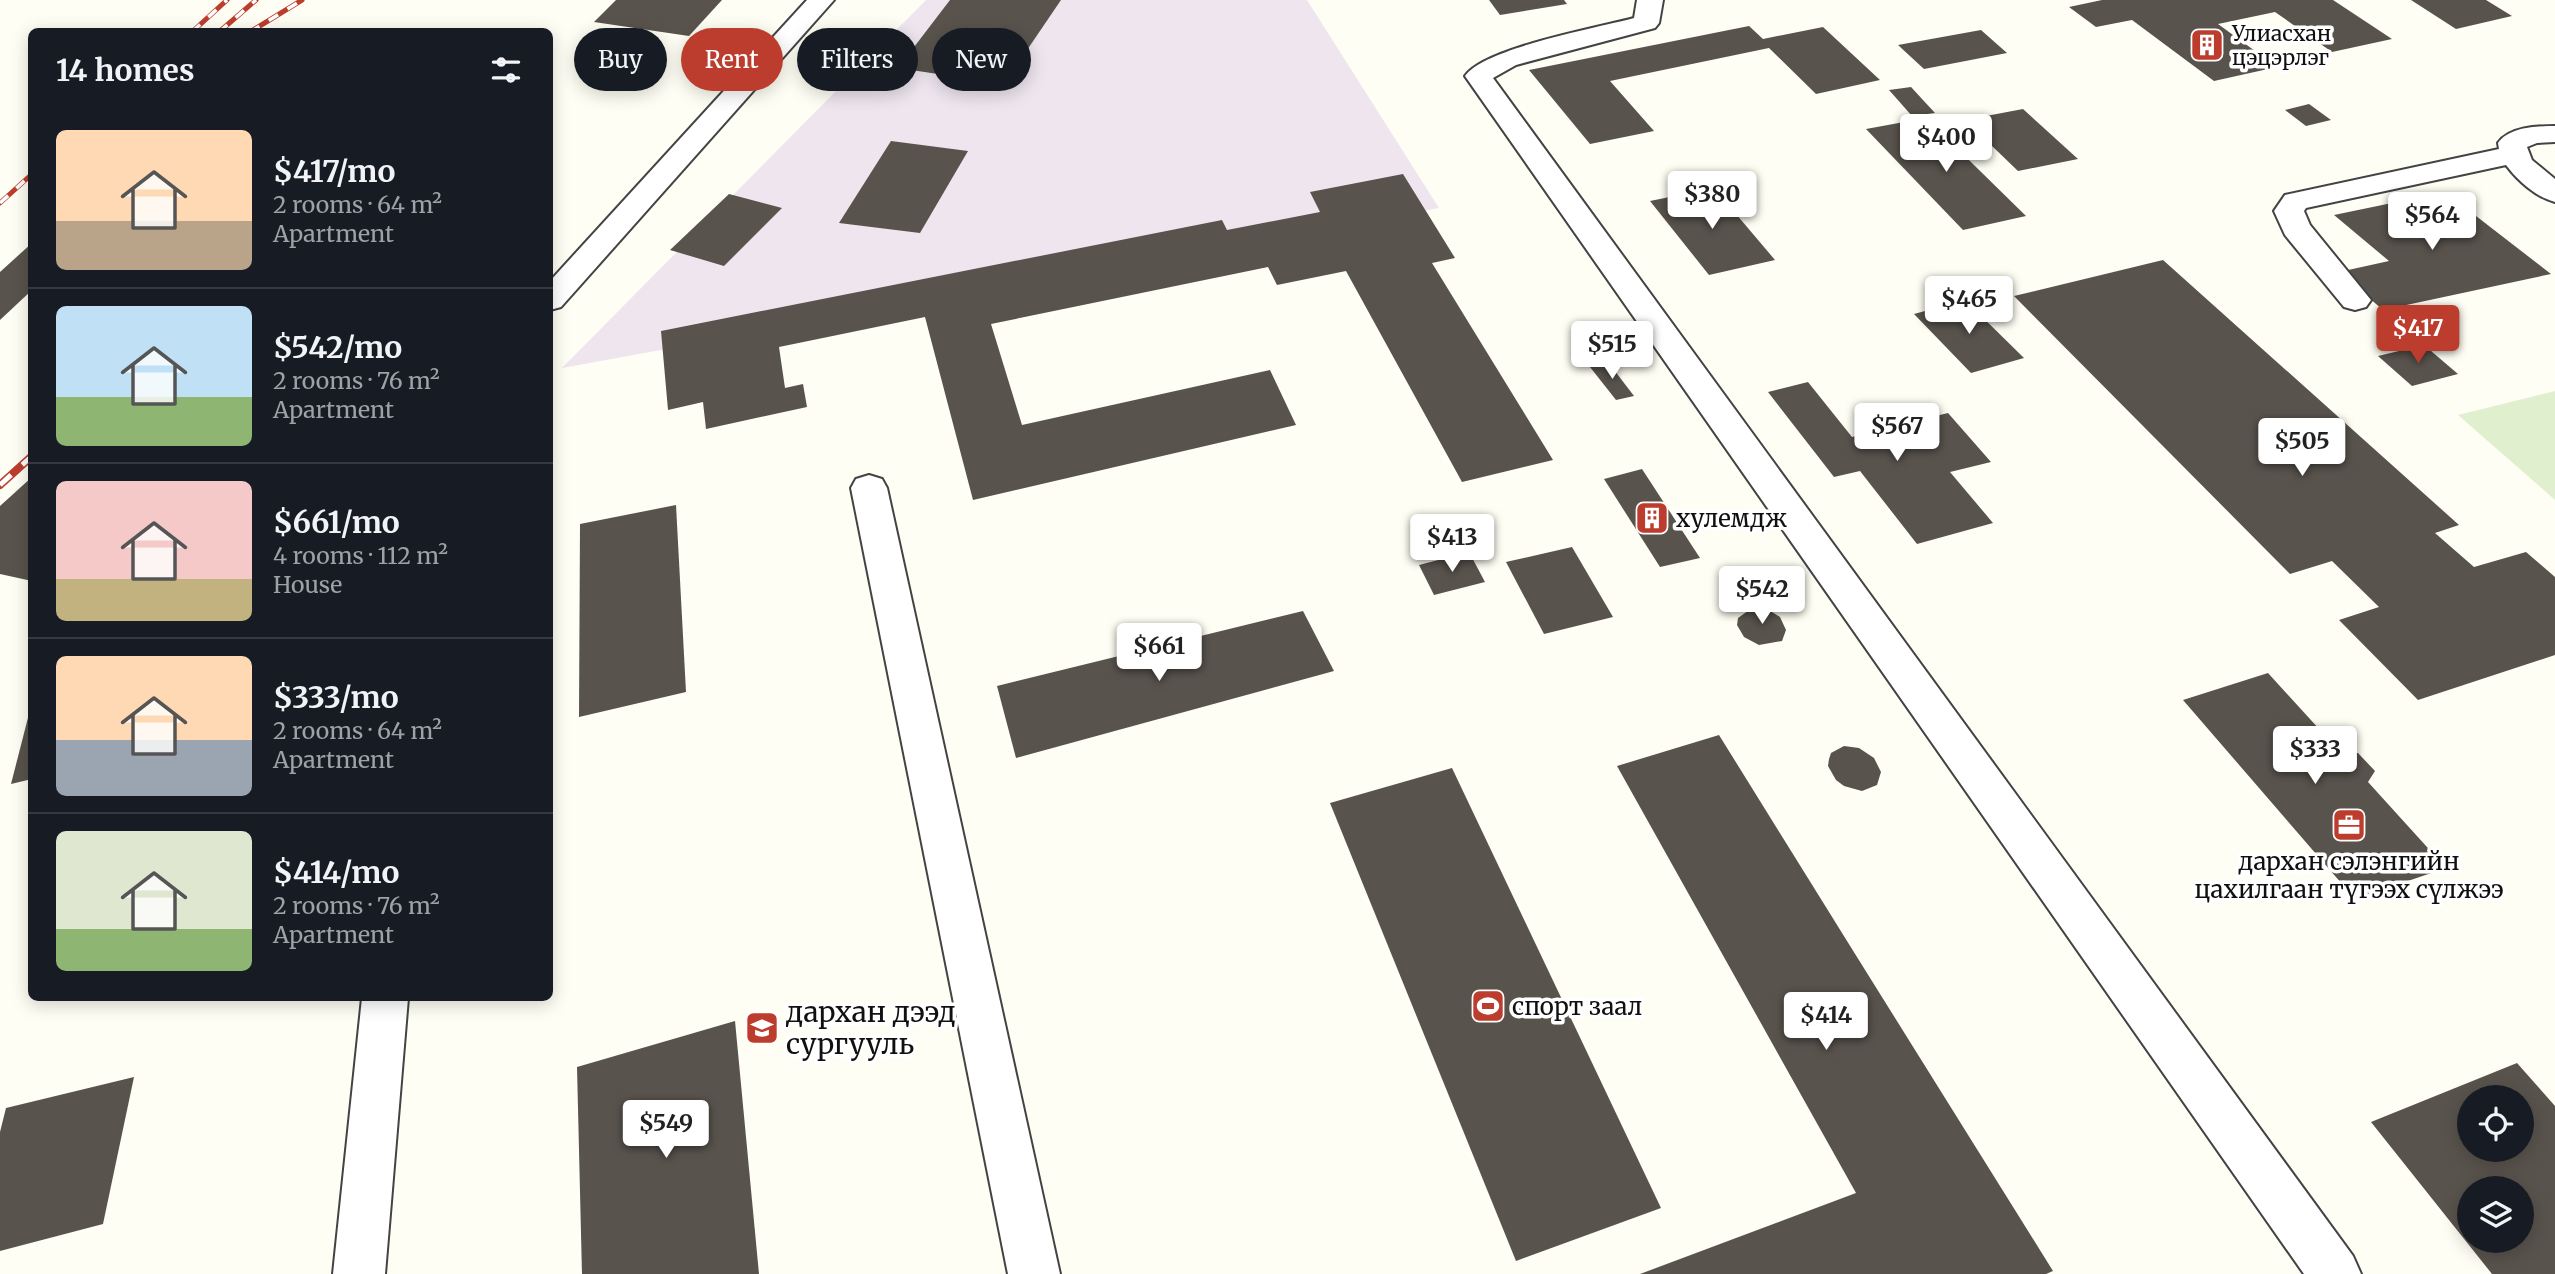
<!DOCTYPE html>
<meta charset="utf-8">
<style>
body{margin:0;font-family:Merriweather,serif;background:#20242c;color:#f1f3f6;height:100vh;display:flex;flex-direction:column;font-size:26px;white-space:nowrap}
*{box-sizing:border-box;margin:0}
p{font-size:23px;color:#9ea1a6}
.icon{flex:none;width:38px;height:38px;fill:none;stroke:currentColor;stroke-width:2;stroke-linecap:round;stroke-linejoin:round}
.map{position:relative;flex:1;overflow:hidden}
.sheet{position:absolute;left:28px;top:28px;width:525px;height:973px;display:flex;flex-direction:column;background:#171b24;border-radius:10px;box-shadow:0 4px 18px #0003}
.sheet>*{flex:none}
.top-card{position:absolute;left:574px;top:28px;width:665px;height:63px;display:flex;gap:14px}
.tools{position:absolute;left:2457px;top:1085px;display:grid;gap:14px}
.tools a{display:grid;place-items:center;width:77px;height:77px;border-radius:50%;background:#171b24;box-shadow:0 4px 18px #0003;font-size:35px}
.price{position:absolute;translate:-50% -60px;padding:0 16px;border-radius:7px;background:#fff;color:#222;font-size:23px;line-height:46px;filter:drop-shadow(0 2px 4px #0008)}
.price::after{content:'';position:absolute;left:50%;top:42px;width:21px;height:16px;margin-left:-10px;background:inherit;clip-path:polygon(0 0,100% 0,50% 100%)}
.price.current{background:#bc3d2d;color:#fff}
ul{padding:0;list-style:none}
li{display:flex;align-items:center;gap:21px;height:175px;padding:0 28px}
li+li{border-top:2px solid #363941}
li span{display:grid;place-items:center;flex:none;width:196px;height:140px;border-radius:10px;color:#555}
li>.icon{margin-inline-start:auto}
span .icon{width:84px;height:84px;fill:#fffc;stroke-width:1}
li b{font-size:30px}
h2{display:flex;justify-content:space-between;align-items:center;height:84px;padding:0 28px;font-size:30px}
.pill{padding:0 24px;border-radius:32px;background:#171b24;box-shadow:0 4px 18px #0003;font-size:24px;line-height:63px}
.pill.current{background:#bc3d2d;color:#fff}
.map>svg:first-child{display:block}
.industrial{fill:#eee5ee}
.pitch{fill:#e0f0cf}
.building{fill:#59534d;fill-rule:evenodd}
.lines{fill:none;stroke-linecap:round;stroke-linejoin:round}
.minor-casing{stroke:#434343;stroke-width:4}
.minor{fill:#fff;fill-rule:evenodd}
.rail-far1-casing{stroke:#bc3d2d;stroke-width:5}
.rail-casing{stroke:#bc3d2d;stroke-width:8}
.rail-far1{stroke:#fff;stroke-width:3.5;stroke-dasharray:11;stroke-linecap:butt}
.rail{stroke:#fff;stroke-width:5;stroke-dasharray:15;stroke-linecap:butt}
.labels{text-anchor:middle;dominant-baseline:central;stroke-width:7;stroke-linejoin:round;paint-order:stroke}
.far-poi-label{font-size:21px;fill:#101010;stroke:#fff;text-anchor:start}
.poi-label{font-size:24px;fill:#101010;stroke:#fff;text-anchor:start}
.near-poi-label{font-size:28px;fill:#101010;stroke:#fff;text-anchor:start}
</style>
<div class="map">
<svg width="2555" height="1274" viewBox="0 0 2555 1274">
<rect width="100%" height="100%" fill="#fefef4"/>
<!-- industrial -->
<path class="industrial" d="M926,0h381l132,208 -877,160z"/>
<!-- pitch -->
<path class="pitch" d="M2555,391v109l-97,-85z"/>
<!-- building -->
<g class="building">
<path d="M616,0h106l-33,36 -95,-14z"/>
<path d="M950,0h111l-57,84 -106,-16z"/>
<path d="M1489,0h75l3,4 -67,11z"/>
<path d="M2102,0h231l59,39 -60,13 -57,-40 -57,12 59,43 -63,14 -82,-61 -36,7 -27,-20z"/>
<path d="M2411,0h75l26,16 -56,13z"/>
<path d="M1749,26l14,13 60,-12 57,53 -64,14 -47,-46 -159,33 44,50 -64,13 -61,-74z"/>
<path d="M1981,30l26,23 -83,16 -26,-24z"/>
<path d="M1911,87l24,26 -23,3 -23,-26z"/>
<path d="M2309,104l22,16 -25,6 -21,-16z"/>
<path d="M2023,109l55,50 -60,12 -53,-51z"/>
<path d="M1926,118l100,98 -63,14 -97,-101z"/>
<path d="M891,141l77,10 -48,82 -81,-10z"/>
<path d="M1403,174l52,84 -23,5 121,197 -91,22 -116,-211 -69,14 -9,-18 -277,57 31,101 248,-55 26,55 -323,75 -48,-183 -146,30 6,41 18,-4 4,23 -101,22 -3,-27 -35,8 -7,-79 561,-111 5,10 93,-18 -10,-20z"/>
<path d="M1714,188l61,72 -66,15 -59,-74z"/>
<path d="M2445,192l106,82 -168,36 -44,-38 50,-11 -55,-46z"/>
<path d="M729,194l53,14 -58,58 -54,-16z"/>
<path d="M32,243v47l-32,30v-48z"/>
<path d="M2163,260l296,265 -24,8 39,34 52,-15 29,25v78l-137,45 -79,-80 40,-13 -47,-46 -42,13 -276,-278z"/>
<path d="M1965,300l59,58 -53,15 -57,-59z"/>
<path d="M2424,345l34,29 -46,12 -34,-30z"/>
<path d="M1608,362l26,34 -18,4 -26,-33z"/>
<path d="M1808,382l44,55 96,-24 43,49 -41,10 43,51 -76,21 -57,-73 -26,6 -66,-85z"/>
<path d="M1642,469l58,89 -40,9 -56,-88z"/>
<path d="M32,477v104l-32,-7v-68z"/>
<path d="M676,505l10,187 -107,25 1,-193z"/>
<path d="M1572,547l41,70 -69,17 -38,-72z"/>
<path d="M1469,552l16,30 -51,13 -15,-30z"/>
<path d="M1752,608l15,1 13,8 6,13 -4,11 -23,4 -15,-8 -7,-12 1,-7z"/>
<path d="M1303,611l31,60 -318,87 -19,-72z"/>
<path d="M2268,673l73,80h17l17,18 -7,11 78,86 -91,31 -172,-199z"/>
<path d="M31,706l1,73 -21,5z"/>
<path d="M1719,735l133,214 201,322 -7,3h-406l216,-81 -239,-427z"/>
<path d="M1844,746l15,2 15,10 7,14 -4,13 -15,6 -18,-5 -8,-6 -8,-14 1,-7 2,-6z"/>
<path d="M1452,768l209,440 -145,53 -186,-458z"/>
<path d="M735,1021l24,253h-177l-5,-207z"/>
<path d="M2517,1063l38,43v168h-63l-121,-152zM2469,1097h53v53h-53zM2469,1188h53v53h-53z"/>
<path d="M134,1077l-31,147 -103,27v-119l6,-24z"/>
</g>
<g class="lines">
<defs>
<g id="minor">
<path d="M807,0h27l-273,307 -11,3v-29z"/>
<path d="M1637,0h26l-4,23 -4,5 -139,37 -23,13 860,1178 8,18h-57l-839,-1198c19,-28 132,-48 169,-58z"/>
<path d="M2555,126v16l-18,1 -10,4 5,13 23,19v23c-19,-5 -37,-21 -49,-37l-200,43 -2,3 6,14 61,75 -5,7 -11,3 -11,-3 -59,-72 -11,-24 11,-16 214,-46 -1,-6c11,-16 39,-17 57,-17z"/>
<path d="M869,475l13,4 5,9 173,786h-52l-157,-786 5,-9z"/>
<path d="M362,998h46l-23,276h-52z"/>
</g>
</defs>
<!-- minor casing -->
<use href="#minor" class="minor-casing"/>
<!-- minor -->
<use href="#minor" class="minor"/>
<defs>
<g id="rail-far1">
<path d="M192,32l35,-32"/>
<path d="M219,32l37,-32"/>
<path d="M250,32l52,-32"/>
<path d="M0,203l32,-29"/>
</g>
<path id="rail" d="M0,485l32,-29"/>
</defs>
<!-- rail-far1 casing -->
<use href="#rail-far1" class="rail-far1-casing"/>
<!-- rail casing -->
<use href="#rail" class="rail-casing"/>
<!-- rail-far1 -->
<use href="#rail-far1" class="rail-far1"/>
<!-- rail -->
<use href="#rail" class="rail"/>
</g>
<!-- icons -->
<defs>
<symbol id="building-square" viewBox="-11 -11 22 22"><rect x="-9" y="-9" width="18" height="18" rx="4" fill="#bc3d2d" stroke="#fff"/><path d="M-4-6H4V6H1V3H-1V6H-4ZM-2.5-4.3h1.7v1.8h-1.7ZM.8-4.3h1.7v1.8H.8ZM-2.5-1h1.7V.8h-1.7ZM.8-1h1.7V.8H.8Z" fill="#fff"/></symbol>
<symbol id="office-square" viewBox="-11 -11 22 22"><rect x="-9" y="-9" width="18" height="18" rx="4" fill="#bc3d2d" stroke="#fff"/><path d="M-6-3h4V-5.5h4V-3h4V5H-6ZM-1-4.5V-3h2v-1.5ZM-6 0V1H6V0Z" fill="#fff"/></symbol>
<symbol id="stadium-square" viewBox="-11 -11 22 22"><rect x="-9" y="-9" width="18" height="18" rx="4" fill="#bc3d2d" stroke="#fff"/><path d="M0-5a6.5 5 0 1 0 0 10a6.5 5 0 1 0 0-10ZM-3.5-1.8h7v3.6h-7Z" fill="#fff"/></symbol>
<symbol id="school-square" viewBox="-11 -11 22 22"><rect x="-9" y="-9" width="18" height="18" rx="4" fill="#bc3d2d" stroke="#fff"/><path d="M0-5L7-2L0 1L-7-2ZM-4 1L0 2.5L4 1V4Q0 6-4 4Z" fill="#fff"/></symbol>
</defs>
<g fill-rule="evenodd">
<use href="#building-square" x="2188" y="26" width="38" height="38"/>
<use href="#building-square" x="1633" y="499" width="38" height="38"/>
<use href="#office-square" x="2330" y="806" width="38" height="38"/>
<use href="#stadium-square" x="1469" y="987" width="38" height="38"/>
<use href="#school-square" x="743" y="1009" width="38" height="38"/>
</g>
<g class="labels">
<!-- far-poi labels -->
<g class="far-poi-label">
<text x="2232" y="33">Улиасхан<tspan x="2232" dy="24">цэцэрлэг</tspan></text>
</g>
<!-- poi labels -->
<g class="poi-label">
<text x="1676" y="518">хулемдж</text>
<text x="2349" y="861" text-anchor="middle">дархан сэлэнгийн<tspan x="2349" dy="28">цахилгаан түгээх сүлжээ</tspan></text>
<text x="1512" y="1006">спорт заал</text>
</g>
<!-- near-poi labels -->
<g class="near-poi-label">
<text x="786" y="1012">дархан дээд<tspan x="786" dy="32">сургууль</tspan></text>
</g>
</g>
</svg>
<div class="tools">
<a><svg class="icon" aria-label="locate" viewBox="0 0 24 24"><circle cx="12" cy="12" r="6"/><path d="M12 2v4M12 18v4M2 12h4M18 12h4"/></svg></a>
<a><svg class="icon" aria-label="layers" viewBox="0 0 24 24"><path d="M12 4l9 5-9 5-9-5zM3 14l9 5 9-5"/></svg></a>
</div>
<b class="price" style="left:1946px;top:174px">$400</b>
<b class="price" style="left:1712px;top:231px">$380</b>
<b class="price" style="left:2432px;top:252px">$564</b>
<b class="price" style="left:1969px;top:336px">$465</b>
<b class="price current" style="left:2418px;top:365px">$417</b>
<b class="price" style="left:1612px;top:381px">$515</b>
<b class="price" style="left:1897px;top:463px">$567</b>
<b class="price" style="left:2302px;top:478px">$505</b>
<b class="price" style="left:1452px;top:574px">$413</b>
<b class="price" style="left:1762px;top:626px">$542</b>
<b class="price" style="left:1159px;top:683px">$661</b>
<b class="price" style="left:2315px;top:786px">$333</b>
<b class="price" style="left:1826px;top:1052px">$414</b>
<b class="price" style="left:666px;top:1160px">$549</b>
<div class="top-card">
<a class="pill">Buy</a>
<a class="pill current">Rent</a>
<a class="pill">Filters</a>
<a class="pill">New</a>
</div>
<section class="sheet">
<h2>14 homes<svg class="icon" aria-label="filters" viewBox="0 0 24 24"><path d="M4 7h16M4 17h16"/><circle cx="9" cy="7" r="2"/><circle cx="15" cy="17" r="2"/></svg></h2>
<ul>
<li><span style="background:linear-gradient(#ffd9b3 65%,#b9a48a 0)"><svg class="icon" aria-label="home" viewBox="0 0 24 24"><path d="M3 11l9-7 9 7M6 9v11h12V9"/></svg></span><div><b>$417/mo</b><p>2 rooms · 64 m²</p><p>Apartment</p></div></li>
<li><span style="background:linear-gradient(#bfe0f5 65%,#8fb573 0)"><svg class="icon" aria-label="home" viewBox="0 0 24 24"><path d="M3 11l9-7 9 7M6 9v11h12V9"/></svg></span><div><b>$542/mo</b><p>2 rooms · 76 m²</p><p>Apartment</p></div></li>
<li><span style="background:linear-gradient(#f6c9c9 70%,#c2b280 0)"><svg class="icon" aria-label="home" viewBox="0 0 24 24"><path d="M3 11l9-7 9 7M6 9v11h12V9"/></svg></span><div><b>$661/mo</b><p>4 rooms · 112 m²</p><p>House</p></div></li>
<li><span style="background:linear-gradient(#ffd9b3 60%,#9aa5b1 0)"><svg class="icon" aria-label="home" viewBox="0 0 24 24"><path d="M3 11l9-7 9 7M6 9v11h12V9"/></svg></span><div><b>$333/mo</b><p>2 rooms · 64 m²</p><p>Apartment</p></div></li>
<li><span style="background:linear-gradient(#dfe7d0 70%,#8fb573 0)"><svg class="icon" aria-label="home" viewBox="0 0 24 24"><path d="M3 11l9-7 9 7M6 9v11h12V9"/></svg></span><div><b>$414/mo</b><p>2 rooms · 76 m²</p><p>Apartment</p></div></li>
</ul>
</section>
</div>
